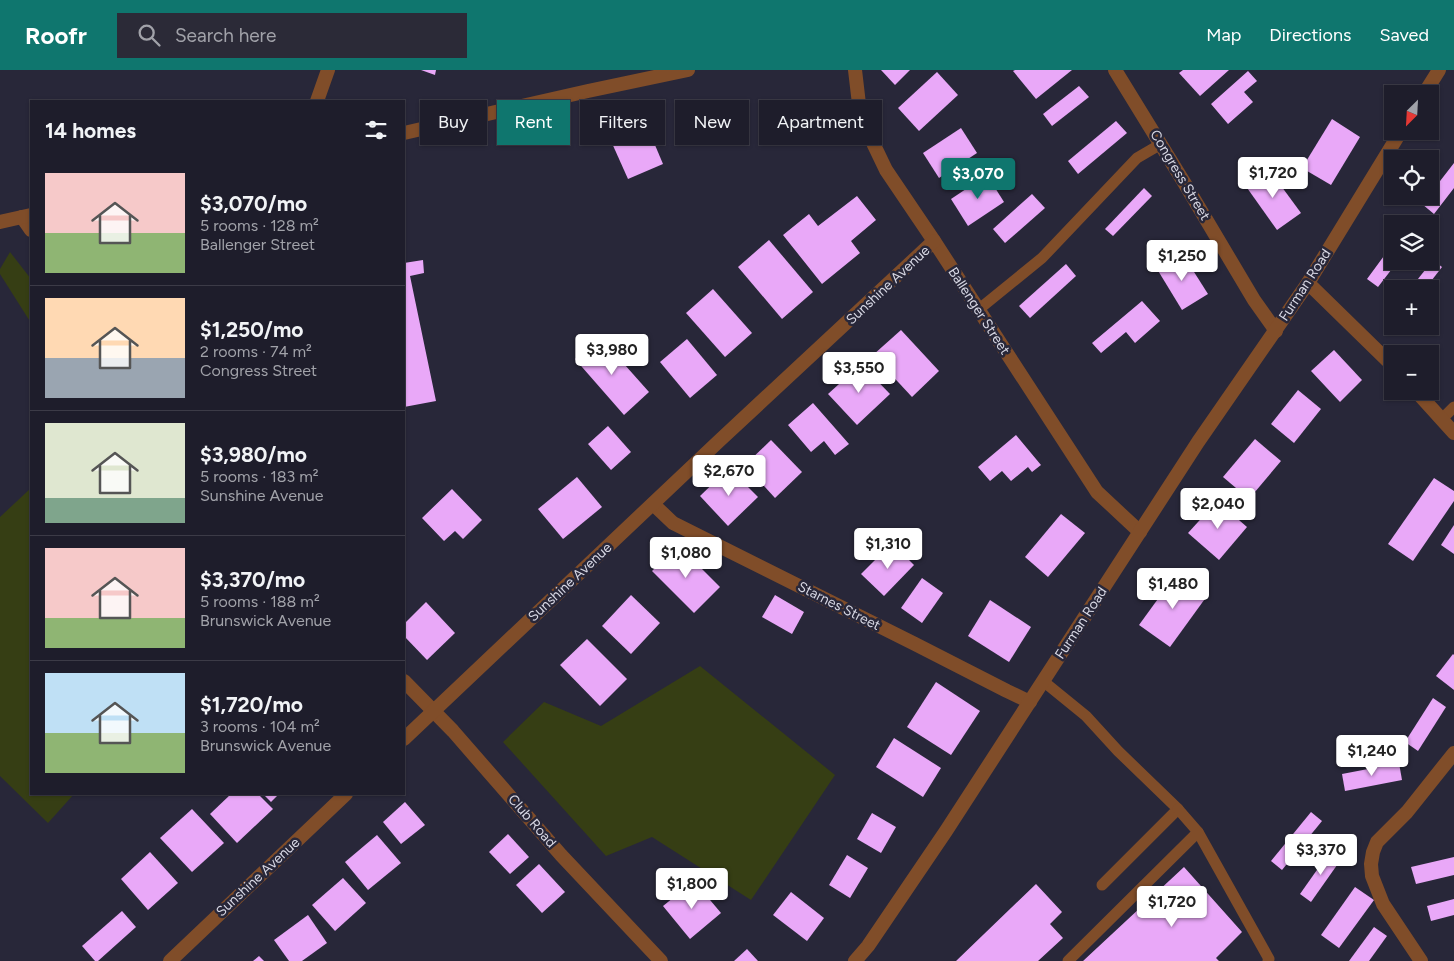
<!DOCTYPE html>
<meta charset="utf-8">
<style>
body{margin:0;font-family:Figtree,sans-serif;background:#2b2a37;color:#f1f3f6;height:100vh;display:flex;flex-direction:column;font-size:19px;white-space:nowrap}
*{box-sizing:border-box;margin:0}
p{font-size:16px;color:#a1a2a9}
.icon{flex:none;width:28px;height:28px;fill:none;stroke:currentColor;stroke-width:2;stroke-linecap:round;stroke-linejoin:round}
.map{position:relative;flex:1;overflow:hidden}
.sheet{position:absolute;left:30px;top:30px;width:375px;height:695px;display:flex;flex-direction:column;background:#1e1d2b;border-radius:0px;box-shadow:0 1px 4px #0004,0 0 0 1px #3c3b47}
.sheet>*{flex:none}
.hud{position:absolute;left:420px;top:30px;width:475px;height:45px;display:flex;gap:10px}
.needle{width:32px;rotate:204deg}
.fabs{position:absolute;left:1384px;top:15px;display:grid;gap:10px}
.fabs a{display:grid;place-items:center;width:55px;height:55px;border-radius:0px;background:#1e1d2b;box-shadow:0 1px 4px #0004,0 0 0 1px #3c3b47;font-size:25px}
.price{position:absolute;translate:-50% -42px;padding:0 11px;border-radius:5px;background:#fff;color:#222;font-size:16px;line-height:32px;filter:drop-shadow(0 1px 2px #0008)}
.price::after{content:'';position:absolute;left:50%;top:30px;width:15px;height:11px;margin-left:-8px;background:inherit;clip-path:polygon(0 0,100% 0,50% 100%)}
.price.active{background:#0f766e;color:#fff}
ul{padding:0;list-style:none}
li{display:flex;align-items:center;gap:15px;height:125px;padding:0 15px}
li+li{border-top:1px solid #3c3b47}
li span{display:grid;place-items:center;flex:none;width:140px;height:100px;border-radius:0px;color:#555}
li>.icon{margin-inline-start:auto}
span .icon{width:60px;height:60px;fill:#fffc;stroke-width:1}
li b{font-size:21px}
h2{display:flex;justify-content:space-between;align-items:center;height:60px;padding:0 15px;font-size:21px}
.chip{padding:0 18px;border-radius:0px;background:#1e1d2b;box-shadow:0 1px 4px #0004,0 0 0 1px #3c3b47;font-size:18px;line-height:45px}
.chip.active{background:#0f766e;color:#fff}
header{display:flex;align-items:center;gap:30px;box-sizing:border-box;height:70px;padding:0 25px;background:#0f766e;color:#fff}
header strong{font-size:24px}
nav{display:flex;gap:28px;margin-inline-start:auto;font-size:18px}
.search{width:350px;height:45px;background:#2b2a37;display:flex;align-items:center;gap:12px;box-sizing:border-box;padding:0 18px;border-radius:0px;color:#a1a2a9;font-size:19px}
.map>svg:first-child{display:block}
.green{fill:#363e14}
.building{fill:#e9a8f8}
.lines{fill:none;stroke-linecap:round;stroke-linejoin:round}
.service{stroke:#804d29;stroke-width:11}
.minor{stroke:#804d29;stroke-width:14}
.labels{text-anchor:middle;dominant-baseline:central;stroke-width:5;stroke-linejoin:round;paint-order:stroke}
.street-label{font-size:14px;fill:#d8d8e4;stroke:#282739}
</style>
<header>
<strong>Roofr</strong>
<div class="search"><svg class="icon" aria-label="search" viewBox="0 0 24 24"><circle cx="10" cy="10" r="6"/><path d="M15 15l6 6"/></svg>Search here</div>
<nav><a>Map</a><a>Directions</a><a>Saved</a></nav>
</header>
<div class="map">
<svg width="1454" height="891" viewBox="0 0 1454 891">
<rect width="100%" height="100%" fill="#282739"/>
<!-- green -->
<g class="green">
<path d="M10,182l21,27v44l-31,-49v-5z"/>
<path d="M31,418v306h43l-26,29 -48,-47v-259z"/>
<path d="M700,596l135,109 -84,125 -99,-63 -46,19 -103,-114 41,-40 57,24z"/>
</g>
<!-- building -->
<g class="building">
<path d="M421,0h15l-1,5z"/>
<path d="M881,0h29l-15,15z"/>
<path d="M1015,0h57l-36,29 -23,-28z"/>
<path d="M1183,0h46l-29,26 -21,-23z"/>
<path d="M1248,1l9,10 -13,11 9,10 -25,22 -17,-20z"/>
<path d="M937,2l21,23 -39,36 -21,-23z"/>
<path d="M1079,16l10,11 -37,29 -9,-12z"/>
<path d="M1332,49l28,18 -29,48 -29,-17z"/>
<path d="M1116,51l11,12 -49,41 -10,-13z"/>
<path d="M647,56l16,38 -35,15 -17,-38z"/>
<path d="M961,58l16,25 -38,25 -16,-25z"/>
<path d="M1454,93v25l-20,26 -12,-10 6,-8h2v-2z"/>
<path d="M1268,98l33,45 -24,17 -32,-45z"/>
<path d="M987,105l17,27 -36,24 -17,-27z"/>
<path d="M1144,118l8,8 -39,40 -8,-7z"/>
<path d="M1032,124l13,14 -40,35 -12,-14z"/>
<path d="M857,126l19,24 -25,21 9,12 -38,31 -39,-49 26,-21 9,12z"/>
<path d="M769,170l44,52 -31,27 -44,-52z"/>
<path d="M1392,175v16h6l-20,26 -11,-8z"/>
<path d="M1182,183l26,41 -26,16 -25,-41z"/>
<path d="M423,190l1,13 -14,3 26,125 -32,6v-144z"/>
<path d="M1433,190l9,7 -17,22h-15z"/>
<path d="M1066,194l10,12 -46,42 -11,-12z"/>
<path d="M713,219l39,44 -27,24 -39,-44z"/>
<path d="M1142,231l18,20 -25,22 -9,-11 -25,21 -9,-10z"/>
<path d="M901,260l38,41 -27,26 -39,-42z"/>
<path d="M600,267l49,55 -25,23 -49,-56z"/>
<path d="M687,269l30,36 -27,23 -30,-36z"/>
<path d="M1334,280l28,30 -22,22 -29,-31z"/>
<path d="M861,294l29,30 -33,31 -29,-31z"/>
<path d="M1298,320l23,19 -27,34 -23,-19z"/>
<path d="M813,333l36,41 -14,11 -11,-14 -13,11 -23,-27z"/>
<path d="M608,356l23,26 -20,18 -23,-26z"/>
<path d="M1016,365l25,30 -9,7 -4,-5 -17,14 -9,-10 -12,10 -12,-14z"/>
<path d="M1255,369l26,22 -32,38 -26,-22z"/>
<path d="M771,370l31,32 -27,26 -30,-33z"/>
<path d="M729,398l29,29 -30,29 -28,-30z"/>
<path d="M577,407l25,30 -39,32 -25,-30z"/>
<path d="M1434,408l20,13v10l-41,60 -25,-17z"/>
<path d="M452,419l30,31 -19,19 -8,-8 -11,10 -22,-23z"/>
<path d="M1217,431l30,26 -28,33 -31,-27z"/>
<path d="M1061,444l24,19 -37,44 -23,-20z"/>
<path d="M1454,455v29l-13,-9z"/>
<path d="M892,473l22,22 -30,31 -23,-22z"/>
<path d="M678,475l42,42 -26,26 -42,-42z"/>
<path d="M1176,504l31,22 -37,51 -31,-22z"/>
<path d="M922,508l21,15 -21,30 -21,-15z"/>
<path d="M631,525l29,28 -29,31 -29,-28z"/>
<path d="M775,525l29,17 -12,22 -30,-17z"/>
<path d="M990,530l41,27 -22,35 -41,-26z"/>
<path d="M426,532l29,31 -28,27 -23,-24v-12z"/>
<path d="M587,569l40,40 -27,27 -40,-41z"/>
<path d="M1453,584l1,1v35l-18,-14z"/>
<path d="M936,612l44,29 -29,44 -44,-28z"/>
<path d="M1433,628l13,9 -28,44 -13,-9z"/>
<path d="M894,668l47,30 -18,29 -47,-30z"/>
<path d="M1399,693l3,17 -57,11 -3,-17z"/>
<path d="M231,724h27l15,15 -36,34 -27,-29z"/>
<path d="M263,724h16l-8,8z"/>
<path d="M405,732l20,23 -24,19 -18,-22z"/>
<path d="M192,739l32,34 -32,29 -32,-34z"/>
<path d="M1311,742l11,9 -40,49 -11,-9z"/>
<path d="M872,743l24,14 -15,26 -24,-14z"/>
<path d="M508,764l21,23 -19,17 -21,-22z"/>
<path d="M377,765l24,28 -33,27 -23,-28z"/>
<path d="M1331,780l11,8 -31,44 -11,-8z"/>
<path d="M150,782l28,31 -30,27 -27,-31z"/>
<path d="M847,785l21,13 -18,30 -21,-13z"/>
<path d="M1454,787v18l-38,9 -5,-17z"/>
<path d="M539,794l26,28 -23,21 -26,-28z"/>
<path d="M1184,797l58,65 -26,26 3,3h-136z"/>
<path d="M343,808l23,25 -31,28 -23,-26z"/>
<path d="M694,811l27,32 -31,26 -27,-33z"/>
<path d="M1036,814l26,28 -12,12 13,14 -25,23h-82z"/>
<path d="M1355,817l19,13 -35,48 -18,-13z"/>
<path d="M791,822l33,26 -17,23 -34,-26z"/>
<path d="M1454,829v16l-23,6 -4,-15z"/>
<path d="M122,841l14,16 -38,34h-3l-13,-15z"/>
<path d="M308,845l19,28 -25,18h-13l-15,-21z"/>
<path d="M1374,857l13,9 -18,25h-20z"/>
<path d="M747,879l11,12h-24z"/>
<path d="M259,886l5,5h-11z"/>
</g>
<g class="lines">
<!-- service -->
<g class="service">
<path d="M978,240l64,-52 95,-100 24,-14"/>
<path d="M1442,349l12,-12"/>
<path d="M1043,611l43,35 32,35 60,58 -76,76"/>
<path d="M1198,762l71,127 -1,2"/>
<path d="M1068,891l130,-129 -20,-23"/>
</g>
<!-- minor -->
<g class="minor">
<path d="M855,0l4,34 15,41 12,25 48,71 163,251 43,40"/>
<path d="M1115,0l70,114 69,116 22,31"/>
<path d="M1424,24l15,-24"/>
<path d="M317,31l11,-31"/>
<path d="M404,63l184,-42 100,-21"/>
<path d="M22,147l9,13"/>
<path d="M0,152l31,-7"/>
<path d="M1308,213l84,82"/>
<path d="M1416,321l38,42"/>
<path d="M653,434l20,19 242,121 92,47 23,11"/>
<path d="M404,611l49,50 108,124 100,106"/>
<path d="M404,669l315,-298 215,-200"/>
<path d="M170,891l176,-167"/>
<path d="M855,891l13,-15 78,-115 252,-389 110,-159 93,-152"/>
<path d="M1421,891l-38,-57 -11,-28 -1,-12 2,-12 4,-10 30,-30 47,-59"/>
</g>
</g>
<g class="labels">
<!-- street labels -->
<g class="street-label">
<text transform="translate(1180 105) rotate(59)">Congress Street</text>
<text transform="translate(888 215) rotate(-43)">Sunshine Avenue</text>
<text transform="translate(1305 215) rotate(-57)">Furman Road</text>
<text transform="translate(979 241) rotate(57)">Ballenger Street</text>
<text transform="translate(570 512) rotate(-43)">Sunshine Avenue</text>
<text transform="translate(839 536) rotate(27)">Starnes Street</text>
<text transform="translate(1081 553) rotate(-57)">Furman Road</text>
<text transform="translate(532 751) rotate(49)">Club Road</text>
<text transform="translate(258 807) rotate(-43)">Sunshine Avenue</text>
</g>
</g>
</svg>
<div class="fabs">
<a><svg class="needle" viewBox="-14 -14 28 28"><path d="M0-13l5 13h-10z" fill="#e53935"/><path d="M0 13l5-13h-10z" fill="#a1a2a9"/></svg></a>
<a><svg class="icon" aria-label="locate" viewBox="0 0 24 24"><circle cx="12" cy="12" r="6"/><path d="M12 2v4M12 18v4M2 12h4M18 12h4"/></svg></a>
<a><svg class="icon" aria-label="layers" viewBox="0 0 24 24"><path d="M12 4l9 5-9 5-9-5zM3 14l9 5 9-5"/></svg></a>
<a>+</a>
<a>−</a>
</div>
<b class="price" style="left:1273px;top:129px">$1,720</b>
<b class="price active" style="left:978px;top:130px">$3,070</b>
<b class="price" style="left:1182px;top:212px">$1,250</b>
<b class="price" style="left:612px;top:306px">$3,980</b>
<b class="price" style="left:859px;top:324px">$3,550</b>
<b class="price" style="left:729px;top:427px">$2,670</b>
<b class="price" style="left:1218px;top:460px">$2,040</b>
<b class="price" style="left:888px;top:500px">$1,310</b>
<b class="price" style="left:686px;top:509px">$1,080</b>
<b class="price" style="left:1173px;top:540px">$1,480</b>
<b class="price" style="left:1372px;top:707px">$1,240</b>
<b class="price" style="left:1321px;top:806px">$3,370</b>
<b class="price" style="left:692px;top:840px">$1,800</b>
<b class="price" style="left:1172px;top:858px">$1,720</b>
<div class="hud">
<a class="chip">Buy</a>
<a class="chip active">Rent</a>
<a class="chip">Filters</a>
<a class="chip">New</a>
<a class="chip">Apartment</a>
</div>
<section class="sheet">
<h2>14 homes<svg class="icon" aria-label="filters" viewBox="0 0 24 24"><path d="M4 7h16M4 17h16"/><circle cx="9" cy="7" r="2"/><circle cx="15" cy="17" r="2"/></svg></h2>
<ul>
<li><span style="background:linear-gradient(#f6c9c9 60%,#8fb573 0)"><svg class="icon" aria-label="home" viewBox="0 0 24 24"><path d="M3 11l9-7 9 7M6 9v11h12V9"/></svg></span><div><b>$3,070/mo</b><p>5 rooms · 128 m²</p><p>Ballenger Street</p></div></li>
<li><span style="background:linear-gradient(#ffd9b3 60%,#9aa5b1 0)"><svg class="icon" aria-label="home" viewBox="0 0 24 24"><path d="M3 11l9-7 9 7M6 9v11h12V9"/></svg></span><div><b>$1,250/mo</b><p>2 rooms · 74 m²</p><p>Congress Street</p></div></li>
<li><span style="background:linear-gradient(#dfe7d0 75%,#7fa58c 0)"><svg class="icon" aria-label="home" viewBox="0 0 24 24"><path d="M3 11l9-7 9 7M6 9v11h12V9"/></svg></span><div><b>$3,980/mo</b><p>5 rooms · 183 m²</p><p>Sunshine Avenue</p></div></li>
<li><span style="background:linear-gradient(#f6c9c9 70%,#8fb573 0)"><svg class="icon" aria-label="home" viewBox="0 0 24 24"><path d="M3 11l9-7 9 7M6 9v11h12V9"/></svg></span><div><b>$3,370/mo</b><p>5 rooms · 188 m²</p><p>Brunswick Avenue</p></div></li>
<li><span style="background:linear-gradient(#bfe0f5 60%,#8fb573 0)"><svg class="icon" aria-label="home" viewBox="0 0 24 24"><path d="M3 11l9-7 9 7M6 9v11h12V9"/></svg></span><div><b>$1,720/mo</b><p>3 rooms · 104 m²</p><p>Brunswick Avenue</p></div></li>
</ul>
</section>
</div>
